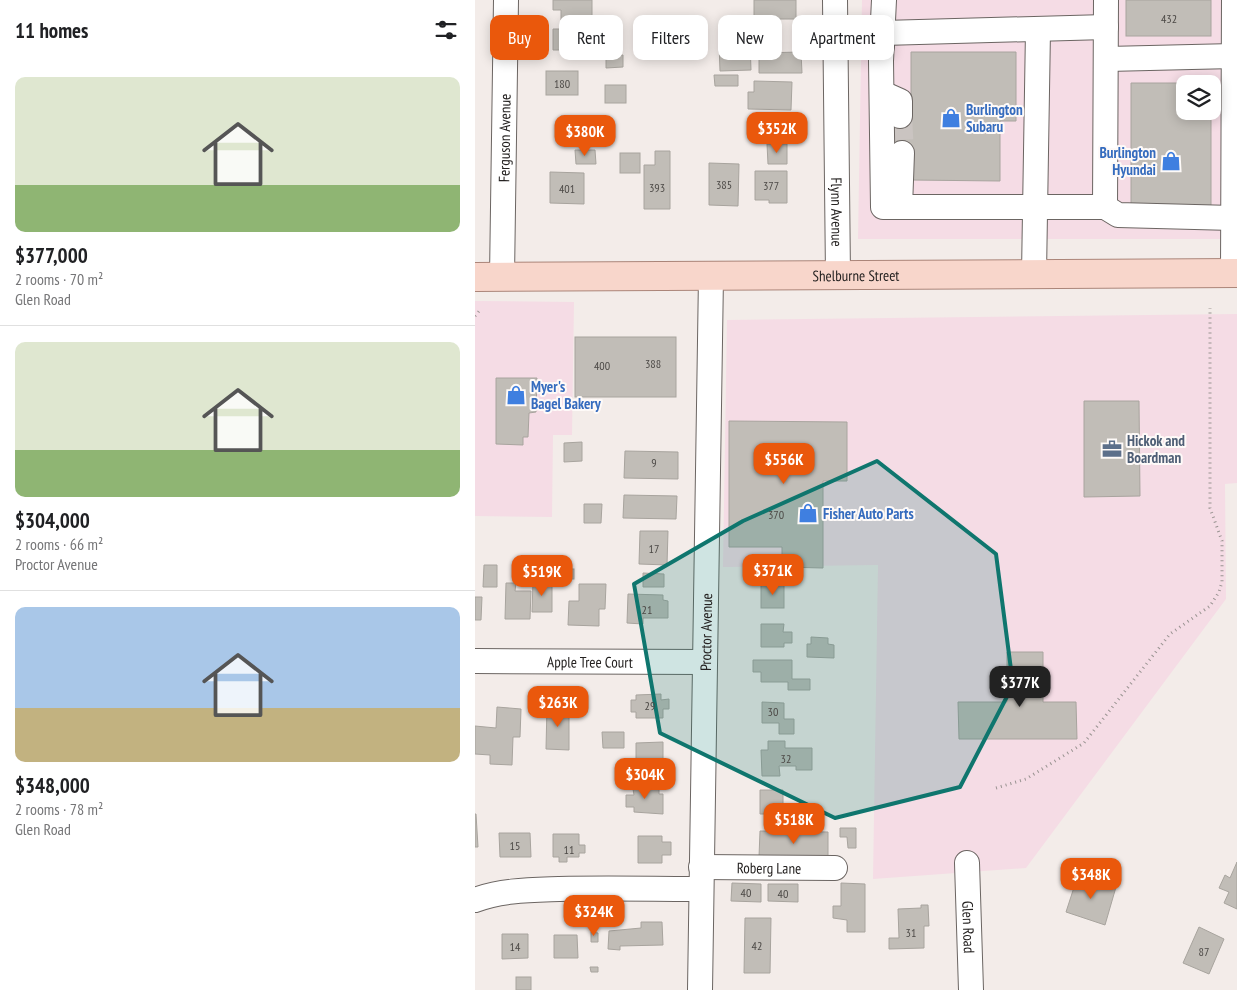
<!DOCTYPE html>
<meta charset="utf-8">
<style>
body{margin:0;font-family:"PT Sans Narrow",sans-serif;background:#f6f6f6;color:#202124;height:100vh;display:flex;flex-direction:column;font-size:19px;white-space:nowrap}
*{box-sizing:border-box;margin:0}
p{font-size:16px;color:#757577}
.icon{flex:none;width:28px;height:28px;fill:none;stroke:currentColor;stroke-width:2;stroke-linecap:round;stroke-linejoin:round}
.map{position:relative;flex:1;overflow:hidden}
.details{display:flex;flex-direction:column;background:#fff;width:475px}
.details>*{flex:none}
.top-card{position:absolute;left:15px;top:15px;width:475px;height:45px;display:flex;gap:10px}
.controls{position:absolute;left:701px;top:75px;display:grid;gap:10px}
.controls a{display:grid;place-items:center;width:45px;height:45px;border-radius:10px;background:#fff;box-shadow:0 2px 12px #0003;font-size:25px}
.price{position:absolute;translate:-50% -42px;padding:0 11px;border-radius:10px;background:#ea580c;color:#fff;font-size:16px;line-height:32px;filter:drop-shadow(0 1px 2px #0008)}
.price::after{content:'';position:absolute;left:50%;top:30px;width:15px;height:11px;margin-left:-8px;background:inherit;clip-path:polygon(0 0,100% 0,50% 100%)}
.price.selected{background:#222;color:#fff}
ul{padding:0;list-style:none}
li{display:grid;align-content:center;gap:10px;height:265px;padding:0 15px}
li+li{border-top:1px solid #e0e0e0}
li span{display:grid;place-items:center;height:155px;border-radius:10px;color:#555}
li>.icon{margin-inline-start:auto}
span .icon{width:90px;height:90px;fill:#fffc;stroke-width:1}
li b{font-size:21px}
h2{display:flex;justify-content:space-between;align-items:center;height:60px;padding:0 15px;font-size:21px}
.tag{padding:0 18px;border-radius:10px;background:#fff;box-shadow:0 2px 12px #0003;font-size:18px;line-height:45px}
.tag.selected{background:#ea580c;color:#fff}
main{display:flex;flex:1;min-height:0}
.map>svg:first-child{display:block}
.commercial{fill:#f5dce5;fill-rule:evenodd}
.building{fill:#c1bdb7;stroke:#a8a49e}
.lines{fill:none;stroke-linecap:round;stroke-linejoin:round}
.minor-tunnel{stroke:#cac4c1;stroke-width:24;stroke-dasharray:24 12;stroke-linecap:butt}
.minor-casing{stroke:#6b6562;stroke-width:26}
.major-casing{stroke:#ab8579;stroke-width:30}
.path{stroke:#999391;stroke-width:3;stroke-dasharray:1 4;stroke-linecap:butt}
.minor{stroke:#fff;stroke-width:24}
.major{stroke:#f8d6cb;stroke-width:28}
.marked{fill:#0f766e;fill-opacity:0.2;stroke:#0f766e;stroke-width:4;stroke-linejoin:round}
.labels{text-anchor:middle;dominant-baseline:central;stroke-width:4;stroke-linejoin:round;paint-order:stroke}
.number-label{font-size:12px;fill:#4c4946}
.shop-label{font-size:15px;font-weight:bold;fill:#366cbe;stroke:#fefaf8;text-anchor:start}
.street-label{font-size:15px;fill:#252221;stroke:#fefaf8}
.service-label{font-size:15px;font-weight:bold;fill:#4e5e75;stroke:#fefaf8;text-anchor:start}
</style>
<main>
<section class="details">
<h2>11 homes<svg class="icon" aria-label="filters" viewBox="0 0 24 24"><path d="M4 7h16M4 17h16"/><circle cx="9" cy="7" r="2"/><circle cx="15" cy="17" r="2"/></svg></h2>
<ul>
<li><span style="background:linear-gradient(#dfe7d0 70%,#8fb573 0)"><svg class="icon" aria-label="home" viewBox="0 0 24 24"><path d="M3 11l9-7 9 7M6 9v11h12V9"/></svg></span><div><b>$377,000</b><p>2 rooms · 70 m²</p><p>Glen Road</p></div></li>
<li><span style="background:linear-gradient(#dfe7d0 70%,#8fb573 0)"><svg class="icon" aria-label="home" viewBox="0 0 24 24"><path d="M3 11l9-7 9 7M6 9v11h12V9"/></svg></span><div><b>$304,000</b><p>2 rooms · 66 m²</p><p>Proctor Avenue</p></div></li>
<li><span style="background:linear-gradient(#a9c7e8 65%,#c2b280 0)"><svg class="icon" aria-label="home" viewBox="0 0 24 24"><path d="M3 11l9-7 9 7M6 9v11h12V9"/></svg></span><div><b>$348,000</b><p>2 rooms · 78 m²</p><p>Glen Road</p></div></li>
</ul>
</section>
<div class="map">
<svg width="762" height="990" viewBox="0 0 762 990">
<rect width="100%" height="100%" fill="#f3ece9"/>
<!-- commercial -->
<g class="commercial">
<path d="M387,0h375v239h-379zM710,84h28v27h-28z"/>
<path d="M0,301l99,1 -2,133h-19l-1,82 -77,-1z"/>
<path d="M762,314v169l-12,1 1,115 -200,269 -153,11 5,-314 -155,2 4,-247z"/>
</g>
<!-- building -->
<g class="building">
<path d="M78,0h39v20h-31v-10h-8z"/>
<rect x="279" y="0" width="42" height="19"/>
<rect x="651" y="0" width="85" height="36"/>
<path d="M78,29h33v28h-19l1,-7h-15z"/>
<path d="M204,33h18v16h-17z"/>
<path d="M275,42l1,28 -31,1 -1,-28z"/>
<path d="M326,52l1,21h-43v-20z"/>
<path d="M436,52h105v69h-16v60l-89,-1 -25,-27v-37h25z"/>
<path d="M131,55h17v12l-17,1z"/>
<rect x="71" y="71" width="32" height="24"/>
<path d="M239,75h24v11h-23z"/>
<path d="M279,81l38,1 -1,28 -43,-1v-17h6z"/>
<path d="M656,83h80l-26,1v27h26v100h-80z"/>
<rect x="130" y="85" width="21" height="18"/>
<path d="M86,116h18l1,27h-19z"/>
<path d="M292,144h20v20h-19z"/>
<path d="M100,150h20l1,14h-20z"/>
<path d="M180,151h15v58h-26v-44h11z"/>
<rect x="145" y="153" width="20" height="20"/>
<path d="M234,163l30,1 -1,42 -29,-1z"/>
<path d="M280,171h32v32h-18v-3h-14z"/>
<path d="M75,172l34,1v31l-34,-1z"/>
<rect x="100" y="337" width="101" height="60"/>
<path d="M21,378h41l-1,34 -7,1 -1,24h-5v8l-27,-1z"/>
<path d="M609,401h55l1,95 -56,1z"/>
<path d="M254,421l118,1v59h-24v87l-41,-1v-20h-53z"/>
<path d="M107,442v19l-18,1v-19z"/>
<path d="M150,451l53,1v27l-54,-1z"/>
<path d="M149,495l53,1 -1,23 -53,-1z"/>
<path d="M109,504h18l-1,19h-17z"/>
<path d="M165,531h28l-1,34 -28,-1z"/>
<path d="M9,565h13v22h-14z"/>
<rect x="88" y="569" width="11" height="10"/>
<path d="M296,572h20v11l-20,1z"/>
<path d="M168,573l21,1v13h-21z"/>
<path d="M58,581l19,1v30h-20z"/>
<path d="M31,583h10l-1,8h16l-1,28h-25z"/>
<path d="M104,584h27l-1,25h-6v17l-31,-1 1,-24h10z"/>
<rect x="286" y="585" width="23" height="23"/>
<path d="M153,594l35,1v5l5,1v17h-25v6l-16,-1z"/>
<path d="M0,597h7l-1,23h-6z"/>
<path d="M286,624h23l-1,8h9v11h-8v4h-23z"/>
<path d="M336,637l17,1v6l6,1v13l-27,-1v-13h4z"/>
<path d="M532,652h36v50h33l1,37h-118l-1,-37h49z"/>
<path d="M278,660h39v19h18v11h-22v-8h-27v-10h-8z"/>
<path d="M186,694v6l8,-1v10h-6v9h-27v-6h-5v-12h5v-5z"/>
<path d="M287,702l22,1v16h10v15h-15v-11h-17z"/>
<path d="M72,706h22v44l-23,-1z"/>
<path d="M22,707l24,2 -1,28h-7l-1,28 -22,-1v-9l-15,-1v-28l21,2z"/>
<path d="M127,732h22v16h-21z"/>
<path d="M293,741h17v7h27v22h-16v-4h-17l1,10h-18l-1,-26h7z"/>
<path d="M188,742v23h-27v-22z"/>
<path d="M157,783h9v6h18v5h4v20l-29,-2v-5h-8v-12h8z"/>
<path d="M285,790h23v24h-8l1,8h-11v-8h-5z"/>
<path d="M0,814h1l2,33h-3z"/>
<path d="M365,828h16v20h-8l-1,-11h-7z"/>
<path d="M285,831l68,1v26l-69,-1z"/>
<path d="M24,833h31l1,24h-31z"/>
<path d="M78,834h26v11h6v8h-6v4h-12v5h-8v-5h-6z"/>
<path d="M163,836h24v6h9v13h-9v8h-24z"/>
<path d="M762,862v47l-13,-6 5,-11 -10,-4 6,-13 5,3z"/>
<path d="M603,875l38,12 -11,38 -39,-13z"/>
<path d="M257,883l29,1v18l-30,-1z"/>
<path d="M366,883l24,1v48h-18v-12l-14,-2v-12h8z"/>
<path d="M293,884h30v18l-30,-1z"/>
<path d="M446,905h7l1,21h-5v22l-35,1v-11h10l-1,-29 23,-1z"/>
<path d="M270,918h26l-1,55h-26z"/>
<path d="M166,922h21l1,23 -43,1v4l-12,-1 1,-18 32,-3z"/>
<path d="M724,927l25,12 -15,35 -26,-11z"/>
<path d="M116,932l7,1v9h-7z"/>
<path d="M27,934h26v24l-26,1z"/>
<path d="M79,935h23l1,23h-24z"/>
<path d="M115,967h8v5h-7z"/>
<rect x="41" y="977" width="15" height="13"/>
</g>
<g class="lines">
<!-- minor-tunnel -->
<path class="minor-tunnel" d="M425,116l2,37"/>
<defs>
<g id="minor">
<path id="s1" d="M360,0l3,276"/>
<path d="M409,0l-3,61 2,146h222l13,8 115,3"/>
<path d="M408,33l223,-6"/>
<path d="M360,47l47,-1"/>
<path d="M632,59l127,-3"/>
<path d="M407,93l18,8v15"/>
<path d="M425,207l2,-54"/>
<path d="M630,207l1,-207"/>
<path d="M758,273l1,-273"/>
<path d="M559,274l4,-244"/>
<path id="s2" d="M27,277l4,-277"/>
<path id="s3" d="M0,661l230,1"/>
<path id="s4" d="M492,863l4,127"/>
<path id="s5" d="M226,867l134,1"/>
<path d="M0,900c26,-10 56,-10 84,-11 47,-1 95,0 142,0"/>
<path id="s6" d="M225,990l11,-714"/>
</g>
<g id="major">
<path id="s7" d="M0,277l762,-4"/>
</g>
</defs>
<!-- minor casing -->
<use href="#minor" class="minor-casing"/>
<!-- major casing -->
<use href="#major" class="major-casing"/>
<!-- path -->
<g class="path">
<path d="M0,316l5,-6"/>
<path d="M521,788l30,-9 58,-36 86,-109 40,-28 9,-14 3,-10v-41l-12,-33v-200"/>
</g>
<!-- minor -->
<use href="#minor" class="minor"/>
<!-- major -->
<use href="#major" class="major"/>
</g>
<!-- marked area -->
<path class="marked" d="M402,461l119,93 17,131 -53,102 -125,31 -175,-85 -26,-149 109,-63z"/>
<!-- icons -->
<defs>
<symbol id="shop-bare" viewBox="-9 -9 18 18"><path d="M-5-2.5h2.3a2.7 3.5 0 0 1 5.4 0H5L5.5 6h-11ZM-1.5-2.5h3a1.5 2.3 0 0 0-3 0Z" fill="#3f7fe0" stroke="#fefaf8" stroke-width="2.5" paint-order="stroke"/></symbol>
<symbol id="office-bare" viewBox="-9 -9 18 18"><path d="M-6-3h4V-5.5h4V-3h4V5H-6ZM-1-4.5V-3h2v-1.5ZM-6 0V1H6V0Z" fill="#5c6f8a" stroke="#fefaf8" stroke-width="2.5" paint-order="stroke"/></symbol>
</defs>
<g fill-rule="evenodd">
<use href="#shop-bare" x="462" y="104" width="28" height="28"/>
<use href="#shop-bare" x="682" y="147" width="28" height="28"/>
<use href="#shop-bare" x="27" y="381" width="28" height="28"/>
<use href="#office-bare" x="623" y="435" width="28" height="28"/>
<use href="#shop-bare" x="319" y="499" width="28" height="28"/>
</g>
<g class="labels">
<!-- number labels -->
<g class="number-label">
<text x="694" y="18">432</text>
<text x="87" y="83">180</text>
<text x="249" y="184">385</text>
<text x="296" y="185">377</text>
<text x="182" y="187">393</text>
<text x="92" y="188">401</text>
<text x="178" y="363">388</text>
<text x="127" y="365">400</text>
<text x="179" y="462">9</text>
<text x="301" y="514">370</text>
<text x="179" y="548">17</text>
<text x="172" y="609">21</text>
<text x="175" y="705">29</text>
<text x="298" y="711">30</text>
<text x="311" y="758">32</text>
<text x="40" y="845">15</text>
<text x="94" y="849">11</text>
<text x="271" y="892">40</text>
<text x="308" y="893">40</text>
<text x="436" y="932">31</text>
<text x="282" y="945">42</text>
<text x="40" y="946">14</text>
<text x="729" y="951">87</text>
</g>
<!-- shop labels -->
<g class="shop-label">
<text x="491" y="109">Burlington<tspan x="491" dy="17">Subaru</tspan></text>
<text x="681" y="152" text-anchor="end">Burlington<tspan x="681" dy="17">Hyundai</tspan></text>
<text x="56" y="386">Myer's<tspan x="56" dy="17">Bagel Bakery</tspan></text>
<text x="348" y="513">Fisher Auto Parts</text>
</g>
<!-- street labels -->
<g class="street-label">
<text stroke="none"><textPath href="#s2" startOffset="139">Ferguson Avenue</textPath></text>
<text stroke="none"><textPath href="#s1" startOffset="212">Flynn Avenue</textPath></text>
<text stroke="none"><textPath href="#s7" startOffset="381">Shelburne Street</textPath></text>
<text stroke="none"><textPath href="#s6" startOffset="358">Proctor Avenue</textPath></text>
<text stroke="none"><textPath href="#s3" startOffset="115">Apple Tree Court</textPath></text>
<text stroke="none"><textPath href="#s5" startOffset="68">Roberg Lane</textPath></text>
<text stroke="none"><textPath href="#s4" startOffset="64">Glen Road</textPath></text>
</g>
<!-- service labels -->
<g class="service-label">
<text x="652" y="440">Hickok and<tspan x="652" dy="17">Boardman</tspan></text>
</g>
</g>
</svg>
<div class="controls">
<a><svg class="icon" aria-label="layers" viewBox="0 0 24 24"><path d="M12 4l9 5-9 5-9-5zM3 14l9 5 9-5"/></svg></a>
</div>
<b class="price" style="left:302px;top:154px">$352K</b>
<b class="price" style="left:110px;top:157px">$380K</b>
<b class="price" style="left:309px;top:485px">$556K</b>
<b class="price" style="left:298px;top:596px">$371K</b>
<b class="price" style="left:67px;top:597px">$519K</b>
<b class="price selected" style="left:545px;top:708px">$377K</b>
<b class="price" style="left:83px;top:728px">$263K</b>
<b class="price" style="left:170px;top:800px">$304K</b>
<b class="price" style="left:319px;top:845px">$518K</b>
<b class="price" style="left:616px;top:900px">$348K</b>
<b class="price" style="left:119px;top:937px">$324K</b>
<div class="top-card">
<a class="tag selected">Buy</a>
<a class="tag">Rent</a>
<a class="tag">Filters</a>
<a class="tag">New</a>
<a class="tag">Apartment</a>
</div>
</div>
</main>
